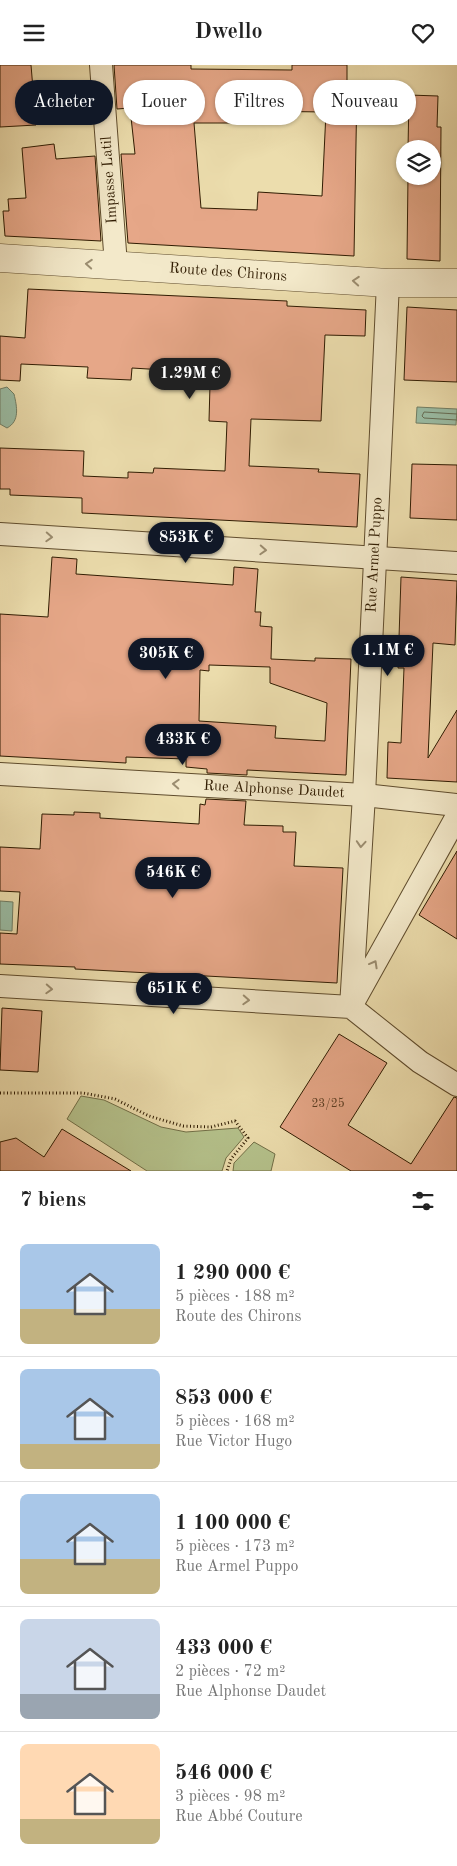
<!DOCTYPE html>
<html lang="fr">
<meta charset="utf-8">
<style>
body{margin:0;font-family:"Old Standard TT",serif;background:#f6f6f6;color:#222;height:100vh;display:flex;flex-direction:column;font-size:19px;white-space:nowrap}
*{box-sizing:border-box;margin:0}
p{font-size:16px;color:#767676}
.icon{flex:none;width:28px;height:28px;fill:none;stroke:currentColor;stroke-width:2;stroke-linecap:round;stroke-linejoin:round}
.map{position:relative;height:1106px;overflow:hidden}
.details{display:flex;flex-direction:column;background:#fff;flex:1}
.details>*{flex:none}
.banner{position:absolute;left:15px;top:15px;width:428px;height:45px;display:flex;gap:10px}
.buttons{position:absolute;left:396px;top:75px;display:grid;gap:10px}
.buttons a{display:grid;place-items:center;width:45px;height:45px;border-radius:50%;background:#fff;box-shadow:0 1px 4px #0004;font-size:25px}
.price{position:absolute;translate:-50% -42px;padding:0 11px;border-radius:18px;background:#111827;color:#fff;font-size:16px;line-height:32px;filter:drop-shadow(0 1px 2px #0008)}
.price::after{content:'';position:absolute;left:50%;top:30px;width:15px;height:11px;margin-left:-8px;background:inherit;clip-path:polygon(0 0,100% 0,50% 100%)}
.price.on{background:#222;color:#fff}
ul{padding:0;list-style:none}
li{display:flex;align-items:center;gap:15px;height:125px;padding:0 20px}
li+li{border-top:1px solid #e0e0e0}
li span{display:grid;place-items:center;flex:none;width:140px;height:100px;border-radius:8px;color:#555}
li>.icon{margin-inline-start:auto}
span .icon{width:60px;height:60px;fill:#fffc;stroke-width:1}
li b{font-size:21px}
h2{display:flex;justify-content:space-between;align-items:center;height:60px;padding:0 20px;font-size:21px}
.chip{padding:0 18px;border-radius:22px;background:#fff;box-shadow:0 1px 4px #0004;font-size:18px;line-height:45px}
.chip.on{background:#111827;color:#fff}
header{display:flex;justify-content:space-between;align-items:center;height:65px;padding:0 20px;background:#fff;font-size:22px;font-weight:800}
.map>svg:first-child{display:block}
.green{fill:#b5c28c;stroke:#726f47}
.water{fill:#9abda5;stroke:#707d64}
.lines{fill:none;stroke-linecap:round;stroke-linejoin:round}
.shore{stroke:#656c54;stroke-width:1}
.building{fill:#e6a788;stroke:#301c02;fill-rule:evenodd}
.minor-casing{stroke:#5f4c2d;stroke-width:24}
.tertiary-casing{stroke:#5f4c2d;stroke-width:29}
.path{stroke:#301c02;stroke-width:3;stroke-dasharray:1 2.5;stroke-linecap:butt}
.minor{stroke:#f3e9ca;stroke-width:22}
.tertiary{stroke:#f3e9ca;stroke-width:28}
.oneway{stroke:#9b8d70}
.labels{text-anchor:middle;dominant-baseline:central;stroke-width:4.5;stroke-linejoin:round;paint-order:stroke}
.number-label{font-size:12px;fill:#5e3f24}
.street-label{font-size:15px;fill:#301c02;stroke:#f3e9ca}
</style>
<header><svg class="icon" aria-label="menu" viewBox="0 0 24 24"><path d="M4 6h16M4 12h16M4 18h16"/></svg>Dwello<svg class="icon" aria-label="heart" viewBox="0 0 24 24"><path d="M12 20l-8-8c-3-5 5-10 8-4 3-6 11-1 8 4z"/></svg></header>
<div class="map">
<svg width="457" height="1106" viewBox="0 0 457 1106">
<rect width="100%" height="100%" fill="#ecddad"/>
<filter id="stains"><feTurbulence type="fractalNoise" baseFrequency=".004" numOctaves="4"/><feColorMatrix values="0 0 0 0 .2 0 0 0 0 .09 0 0 0 0 .02 0 0 0 .5 -.17"/></filter>
<radialGradient id="worn" r=".72"><stop offset=".6" stop-color="#630" stop-opacity="0"/><stop offset="1" stop-color="#630" stop-opacity=".3"/></radialGradient>
<!-- green -->
<g class="green">
<path d="M81,1031l23,4 57,27 25,5 52,-4 6,9 -18,21 -4,13h-75l-80,-52z"/>
<path d="M254,1077l21,12 -4,17h-38l1,-8z"/>
</g>
<!-- water -->
<g class="water">
<path d="M7,322l7,7c3,13 6,27 -7,34l-7,-4v-35z"/>
<path d="M417,342l40,2 -1,16 -40,-2z"/>
<path d="M0,836l13,1 -1,29 -12,-1z"/>
</g>
<g class="lines">
<!-- shore -->
<path class="shore" d="M457,349l-33,-2 -2,4 2,2 33,2"/>
</g>
<!-- building -->
<g class="building">
<path d="M0,0h31l5,60 -36,2z"/>
<path d="M114,0h77v4l101,1v-5h55v21h10l-3,170 -226,-13 -7,-89h14l-5,-46 -13,1zM249,46l77,1 -4,84 -64,-4 -1,18 -56,-2 -7,-85h44l1,-8h10z"/>
<path d="M409,30l29,1 -1,31h4l-1,134 -33,-2 1,-83h24v-27h-24z"/>
<path d="M54,79l2,15 39,-3 6,85 -96,-5 -2,-25h6l-1,-12 18,-1 -4,-50z"/>
<path d="M28,224l259,12v5l79,4 -1,26 -40,-1 -4,86 -70,-2 -2,47 70,3 -1,3 42,2 -3,53 -275,-14v-15l-72,-3v-6h-10v-41l84,3 -1,25 45,2v-6l25,1 1,-5 71,3 2,-49 -18,-1 1,-36h-13v-13l-65,-4 -1,12 -44,-2 1,-11 -67,-3 -1,17 -20,-1v-44l25,2z"/>
<path d="M407,242l50,3v72l-53,-2z"/>
<path d="M412,399l45,1v55l-47,-2z"/>
<path d="M52,492l25,2 -1,15 157,11 1,-18 24,2 -3,43h6l-1,14 12,1 -1,32 44,2v-3l36,1 -5,116 -99,-5v5l-40,-2v-4l-21,-2v-8l-60,-2v6l-126,-7v-142l48,3zM209,600l61,2v16l57,20 -2,38 -50,-3 1,-12 -77,-5 1,-51 9,1z"/>
<path d="M401,512l56,4 -2,64 -22,-2 -5,115 29,-48v72l-70,-4 1,-36 13,1 3,-75h-6z"/>
<path d="M206,734l40,2 -2,24 39,1v6h13l-2,34 49,2 -6,115 -262,-14v-2l-75,-3v-31l17,1 3,-42 -20,-1v-44l40,2 2,-35 32,1v-3l26,1v5l99,6 1,-20 5,1z"/>
<path d="M457,786v88l-38,-24z"/>
<path d="M2,943l40,3 -4,61 -38,-2z"/>
<path d="M339,969l48,29 -39,62 63,39 43,-67 3,1v73h-106l-71,-44z"/>
<path d="M62,1064l69,42h-131v-29l16,-4 28,19z"/>
</g>
<g class="lines">
<defs>
<g id="minor">
<path d="M101,0l15,200"/>
<path d="M0,469l457,29"/>
<path d="M0,709l364,21 93,10"/>
<path d="M0,921l351,21 69,55 37,23"/>
<path d="M354,936l103,-185"/>
<path d="M351,942l13,-212 24,-512"/>
</g>
<path id="tertiary" d="M0,193l388,25h69"/>
</defs>
<!-- minor casing -->
<use href="#minor" class="minor-casing"/>
<!-- tertiary casing -->
<use href="#tertiary" class="tertiary-casing"/>
<!-- path -->
<path class="path" d="M0,1028h83l32,6 34,17 34,10 28,1 24,-6 13,17 -17,21 -4,12"/>
<!-- minor -->
<use href="#minor" class="minor"/>
<!-- tertiary -->
<use href="#tertiary" class="tertiary"/>
</g>
<!-- one-way arrows -->
<defs><path id="oneway-chevron" d="M-2-3.5L2.5 0L-2 3.5" fill="none" stroke-width="1.6" stroke-linecap="round" stroke-linejoin="round" transform="scale(1.25)"/></defs>
<g class="oneway">
<use href="#oneway-chevron" transform="translate(89 199) rotate(-176)"/>
<use href="#oneway-chevron" transform="translate(356 216) rotate(-176)"/>
<use href="#oneway-chevron" transform="translate(49 472) rotate(3)"/>
<use href="#oneway-chevron" transform="translate(263 485) rotate(3)"/>
<use href="#oneway-chevron" transform="translate(176 719) rotate(-177)"/>
<use href="#oneway-chevron" transform="translate(361 779) rotate(94)"/>
<use href="#oneway-chevron" transform="translate(374 899) rotate(-61)"/>
<use href="#oneway-chevron" transform="translate(49 924) rotate(3)"/>
<use href="#oneway-chevron" transform="translate(246 935) rotate(3)"/>
</g>
<g class="labels">
<!-- number labels -->
<g class="number-label">
<text x="328" y="1039">23/25</text>
</g>
<!-- street labels -->
<g class="street-label">
<text transform="translate(110 115) rotate(-94)">Impasse Latil</text>
<text transform="translate(228 208) rotate(4)">Route des Chirons</text>
<text transform="translate(375 490) rotate(-87)">Rue Armel Puppo</text>
<text transform="translate(274 725) rotate(3)">Rue Alphonse Daudet</text>
</g>
</g>
<rect width="100%" height="100%" filter="url(#stains)"/>
<rect width="100%" height="100%" fill="url(#worn)"/>
</svg>
<div class="buttons">
<a><svg class="icon" aria-label="layers" viewBox="0 0 24 24"><path d="M12 4l9 5-9 5-9-5zM3 14l9 5 9-5"/></svg></a>
</div>
<b class="price on" style="left:190px;top:335px">1.29M €</b>
<b class="price" style="left:186px;top:499px">853K €</b>
<b class="price" style="left:388px;top:612px">1.1M €</b>
<b class="price" style="left:166px;top:615px">305K €</b>
<b class="price" style="left:183px;top:701px">433K €</b>
<b class="price" style="left:173px;top:834px">546K €</b>
<b class="price" style="left:174px;top:950px">651K €</b>
<div class="banner">
<a class="chip on">Acheter</a>
<a class="chip">Louer</a>
<a class="chip">Filtres</a>
<a class="chip">Nouveau</a>
</div>
</div>
<section class="details">
<h2>7 biens<svg class="icon" aria-label="filters" viewBox="0 0 24 24"><path d="M4 7h16M4 17h16"/><circle cx="9" cy="7" r="2"/><circle cx="15" cy="17" r="2"/></svg></h2>
<ul>
<li><span style="background:linear-gradient(#a9c7e8 65%,#c2b280 0)"><svg class="icon" aria-label="home" viewBox="0 0 24 24"><path d="M3 11l9-7 9 7M6 9v11h12V9"/></svg></span><div><b>1 290 000 €</b><p>5 pièces · 188 m²</p><p>Route des Chirons</p></div></li>
<li><span style="background:linear-gradient(#a9c7e8 75%,#c2b280 0)"><svg class="icon" aria-label="home" viewBox="0 0 24 24"><path d="M3 11l9-7 9 7M6 9v11h12V9"/></svg></span><div><b>853 000 €</b><p>5 pièces · 168 m²</p><p>Rue Victor Hugo</p></div></li>
<li><span style="background:linear-gradient(#a9c7e8 65%,#c2b280 0)"><svg class="icon" aria-label="home" viewBox="0 0 24 24"><path d="M3 11l9-7 9 7M6 9v11h12V9"/></svg></span><div><b>1 100 000 €</b><p>5 pièces · 173 m²</p><p>Rue Armel Puppo</p></div></li>
<li><span style="background:linear-gradient(#c9d6e8 75%,#9aa5b1 0)"><svg class="icon" aria-label="home" viewBox="0 0 24 24"><path d="M3 11l9-7 9 7M6 9v11h12V9"/></svg></span><div><b>433 000 €</b><p>2 pièces · 72 m²</p><p>Rue Alphonse Daudet</p></div></li>
<li><span style="background:linear-gradient(#ffd9b3 75%,#c2b280 0)"><svg class="icon" aria-label="home" viewBox="0 0 24 24"><path d="M3 11l9-7 9 7M6 9v11h12V9"/></svg></span><div><b>546 000 €</b><p>3 pièces · 98 m²</p><p>Rue Abbé Couture</p></div></li>
</ul>
</section>
